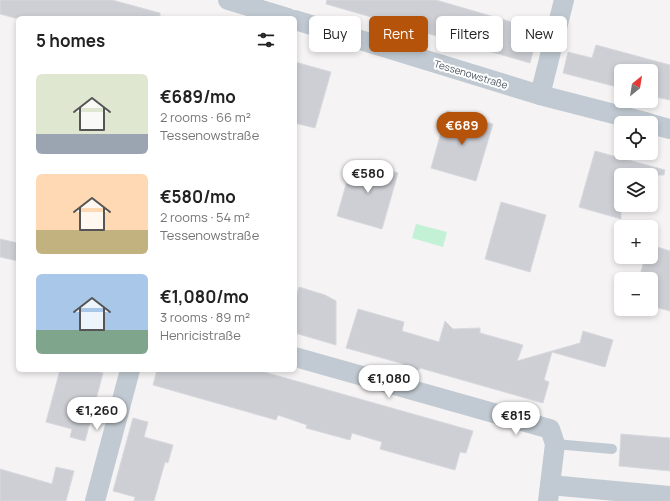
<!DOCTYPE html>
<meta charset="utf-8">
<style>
body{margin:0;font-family:Manrope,sans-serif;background:#f2f2f2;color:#222;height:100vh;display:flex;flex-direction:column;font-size:15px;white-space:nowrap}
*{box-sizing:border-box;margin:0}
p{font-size:13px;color:#767676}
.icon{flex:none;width:22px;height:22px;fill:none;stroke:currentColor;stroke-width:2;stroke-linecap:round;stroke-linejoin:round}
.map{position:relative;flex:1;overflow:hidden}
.details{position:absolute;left:16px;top:16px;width:281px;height:356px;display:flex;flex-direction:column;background:#fff;border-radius:6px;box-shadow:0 2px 6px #0003}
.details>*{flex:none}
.banner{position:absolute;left:309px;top:16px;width:301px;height:36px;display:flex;gap:8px}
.needle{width:26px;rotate:30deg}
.buttons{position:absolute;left:614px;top:64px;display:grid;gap:8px}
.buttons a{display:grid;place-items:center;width:44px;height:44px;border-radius:6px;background:#fff;box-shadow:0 2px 6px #0003;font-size:20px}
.price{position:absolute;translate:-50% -34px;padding:0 9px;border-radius:14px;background:#fff;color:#222;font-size:13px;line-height:26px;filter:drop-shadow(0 1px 2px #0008)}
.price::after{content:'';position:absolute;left:50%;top:24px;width:12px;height:9px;margin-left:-6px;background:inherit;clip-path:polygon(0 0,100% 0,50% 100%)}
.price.current{background:#b45309;color:#fff}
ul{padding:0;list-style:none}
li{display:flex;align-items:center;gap:12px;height:100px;padding:0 20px}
li span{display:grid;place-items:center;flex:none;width:112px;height:80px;border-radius:6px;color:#555}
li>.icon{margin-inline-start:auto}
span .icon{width:48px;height:48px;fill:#fffc;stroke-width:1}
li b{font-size:17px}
h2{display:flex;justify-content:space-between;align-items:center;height:48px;padding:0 20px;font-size:17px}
.chip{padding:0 14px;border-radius:6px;background:#fff;box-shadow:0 2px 6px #0003;font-size:14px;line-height:36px}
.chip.current{background:#b45309;color:#fff}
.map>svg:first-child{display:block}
.green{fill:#c3f1d5}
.building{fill:#cdcfd5;stroke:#d7d9de}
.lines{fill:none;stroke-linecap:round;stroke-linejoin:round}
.service{stroke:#c1cad2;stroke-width:10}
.minor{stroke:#c1cad2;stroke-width:20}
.labels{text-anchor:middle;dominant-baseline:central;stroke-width:4;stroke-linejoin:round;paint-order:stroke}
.street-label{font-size:10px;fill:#4a5661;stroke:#fff}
</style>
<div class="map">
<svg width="670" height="501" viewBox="0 0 670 501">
<rect width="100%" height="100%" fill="#f5f3f3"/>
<!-- green -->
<path class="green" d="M416,224l31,8 -4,15 -31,-9z"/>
<!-- building -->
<g class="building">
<path d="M0,0h112l48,13v5h-145l-15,-4z"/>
<path d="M327,0h109l79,23 -3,11 24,7 -6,22 -204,-59z"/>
<path d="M596,45l74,20v35l-19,-4v-25h-30v17l-58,-15 5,-21 24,6z"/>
<path d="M295,62l36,10 -16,56 -20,-5z"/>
<path d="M447,111l46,13 -17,57 -45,-13z"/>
<path d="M595,151l70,19 -1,5h-43v44l-42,-12z"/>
<path d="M353,160l45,13 -16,56 -45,-13z"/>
<path d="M501,202l45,13 -16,57 -45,-13z"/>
<path d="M0,239l18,4v18l-18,-4z"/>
<path d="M651,245l19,6v60l-19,-5v-27h-12l6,-22h6z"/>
<path d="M299,287l26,8 11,6v44l-41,-12v-33z"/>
<path d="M358,309l46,13 -2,9 37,11 6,-21 8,8 27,-1v5l43,12 -6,16 63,-18 3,-12 30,9 -8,27 -53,-15 -8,28 5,2 -6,21 -123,-35 -1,2 -16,-5 1,-1 -58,-16z"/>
<path d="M60,370h30l13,3 -18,68 -15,-4 2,-8 -26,-7z"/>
<path d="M157,370h100l216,61 -7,22 -6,-1 -5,18 -75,-21 2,-7 -30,-9 -2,7 -44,-12 1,-3 -29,-10 -2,5 -123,-35z"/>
<path d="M133,418l15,4 -4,15 29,8 -5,18 -3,-1 -11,39h-20l1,-4 -22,-6z"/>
<path d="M621,434l49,4v33l-51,-5z"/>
<path d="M56,467l18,4 -8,30h-66v-32l52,15z"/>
</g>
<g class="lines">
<!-- service -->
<path class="service" d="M555,444l57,5"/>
<!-- minor -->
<g class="minor">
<path d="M228,0l60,18"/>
<path d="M295,20l245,75 109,28"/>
<path d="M540,95l24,-95"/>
<path d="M651,124l19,5"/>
<path d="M295,357l255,72 5,15 -7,57"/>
<path d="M550,485l120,11"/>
<path d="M95,501l35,-131"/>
</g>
</g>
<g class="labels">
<!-- street labels -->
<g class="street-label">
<text transform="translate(471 74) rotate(17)">Tessenowstraße</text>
</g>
</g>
</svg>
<div class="buttons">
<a><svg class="needle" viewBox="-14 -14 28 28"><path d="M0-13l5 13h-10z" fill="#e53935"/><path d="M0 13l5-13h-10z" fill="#767676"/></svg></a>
<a><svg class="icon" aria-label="locate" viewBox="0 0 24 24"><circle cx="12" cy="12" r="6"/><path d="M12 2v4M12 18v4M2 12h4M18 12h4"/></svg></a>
<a><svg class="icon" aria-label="layers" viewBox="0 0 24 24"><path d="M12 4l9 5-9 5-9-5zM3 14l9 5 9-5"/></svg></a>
<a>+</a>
<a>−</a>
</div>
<b class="price current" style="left:462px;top:146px">€689</b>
<b class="price" style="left:368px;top:194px">€580</b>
<b class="price" style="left:389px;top:399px">€1,080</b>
<b class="price" style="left:97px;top:431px">€1,260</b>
<b class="price" style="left:516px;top:436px">€815</b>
<div class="banner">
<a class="chip">Buy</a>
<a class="chip current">Rent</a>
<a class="chip">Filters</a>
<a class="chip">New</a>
</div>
<section class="details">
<h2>5 homes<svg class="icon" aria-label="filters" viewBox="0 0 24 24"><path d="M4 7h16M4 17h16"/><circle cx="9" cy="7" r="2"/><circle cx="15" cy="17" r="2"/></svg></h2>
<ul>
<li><span style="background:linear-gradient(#dfe7d0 75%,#9aa5b1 0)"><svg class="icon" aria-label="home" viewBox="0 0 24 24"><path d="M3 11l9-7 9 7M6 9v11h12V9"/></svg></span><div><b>€689/mo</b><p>2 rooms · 66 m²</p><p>Tessenowstraße</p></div></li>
<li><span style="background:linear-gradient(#ffd9b3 70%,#c2b280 0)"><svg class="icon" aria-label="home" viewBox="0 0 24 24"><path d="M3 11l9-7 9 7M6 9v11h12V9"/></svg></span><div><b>€580/mo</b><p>2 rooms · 54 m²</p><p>Tessenowstraße</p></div></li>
<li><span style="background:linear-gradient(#a9c7e8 70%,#7fa58c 0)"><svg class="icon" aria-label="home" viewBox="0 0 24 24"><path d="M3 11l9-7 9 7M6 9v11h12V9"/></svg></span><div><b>€1,080/mo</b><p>3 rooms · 89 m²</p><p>Henricistraße</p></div></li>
</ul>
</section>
</div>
